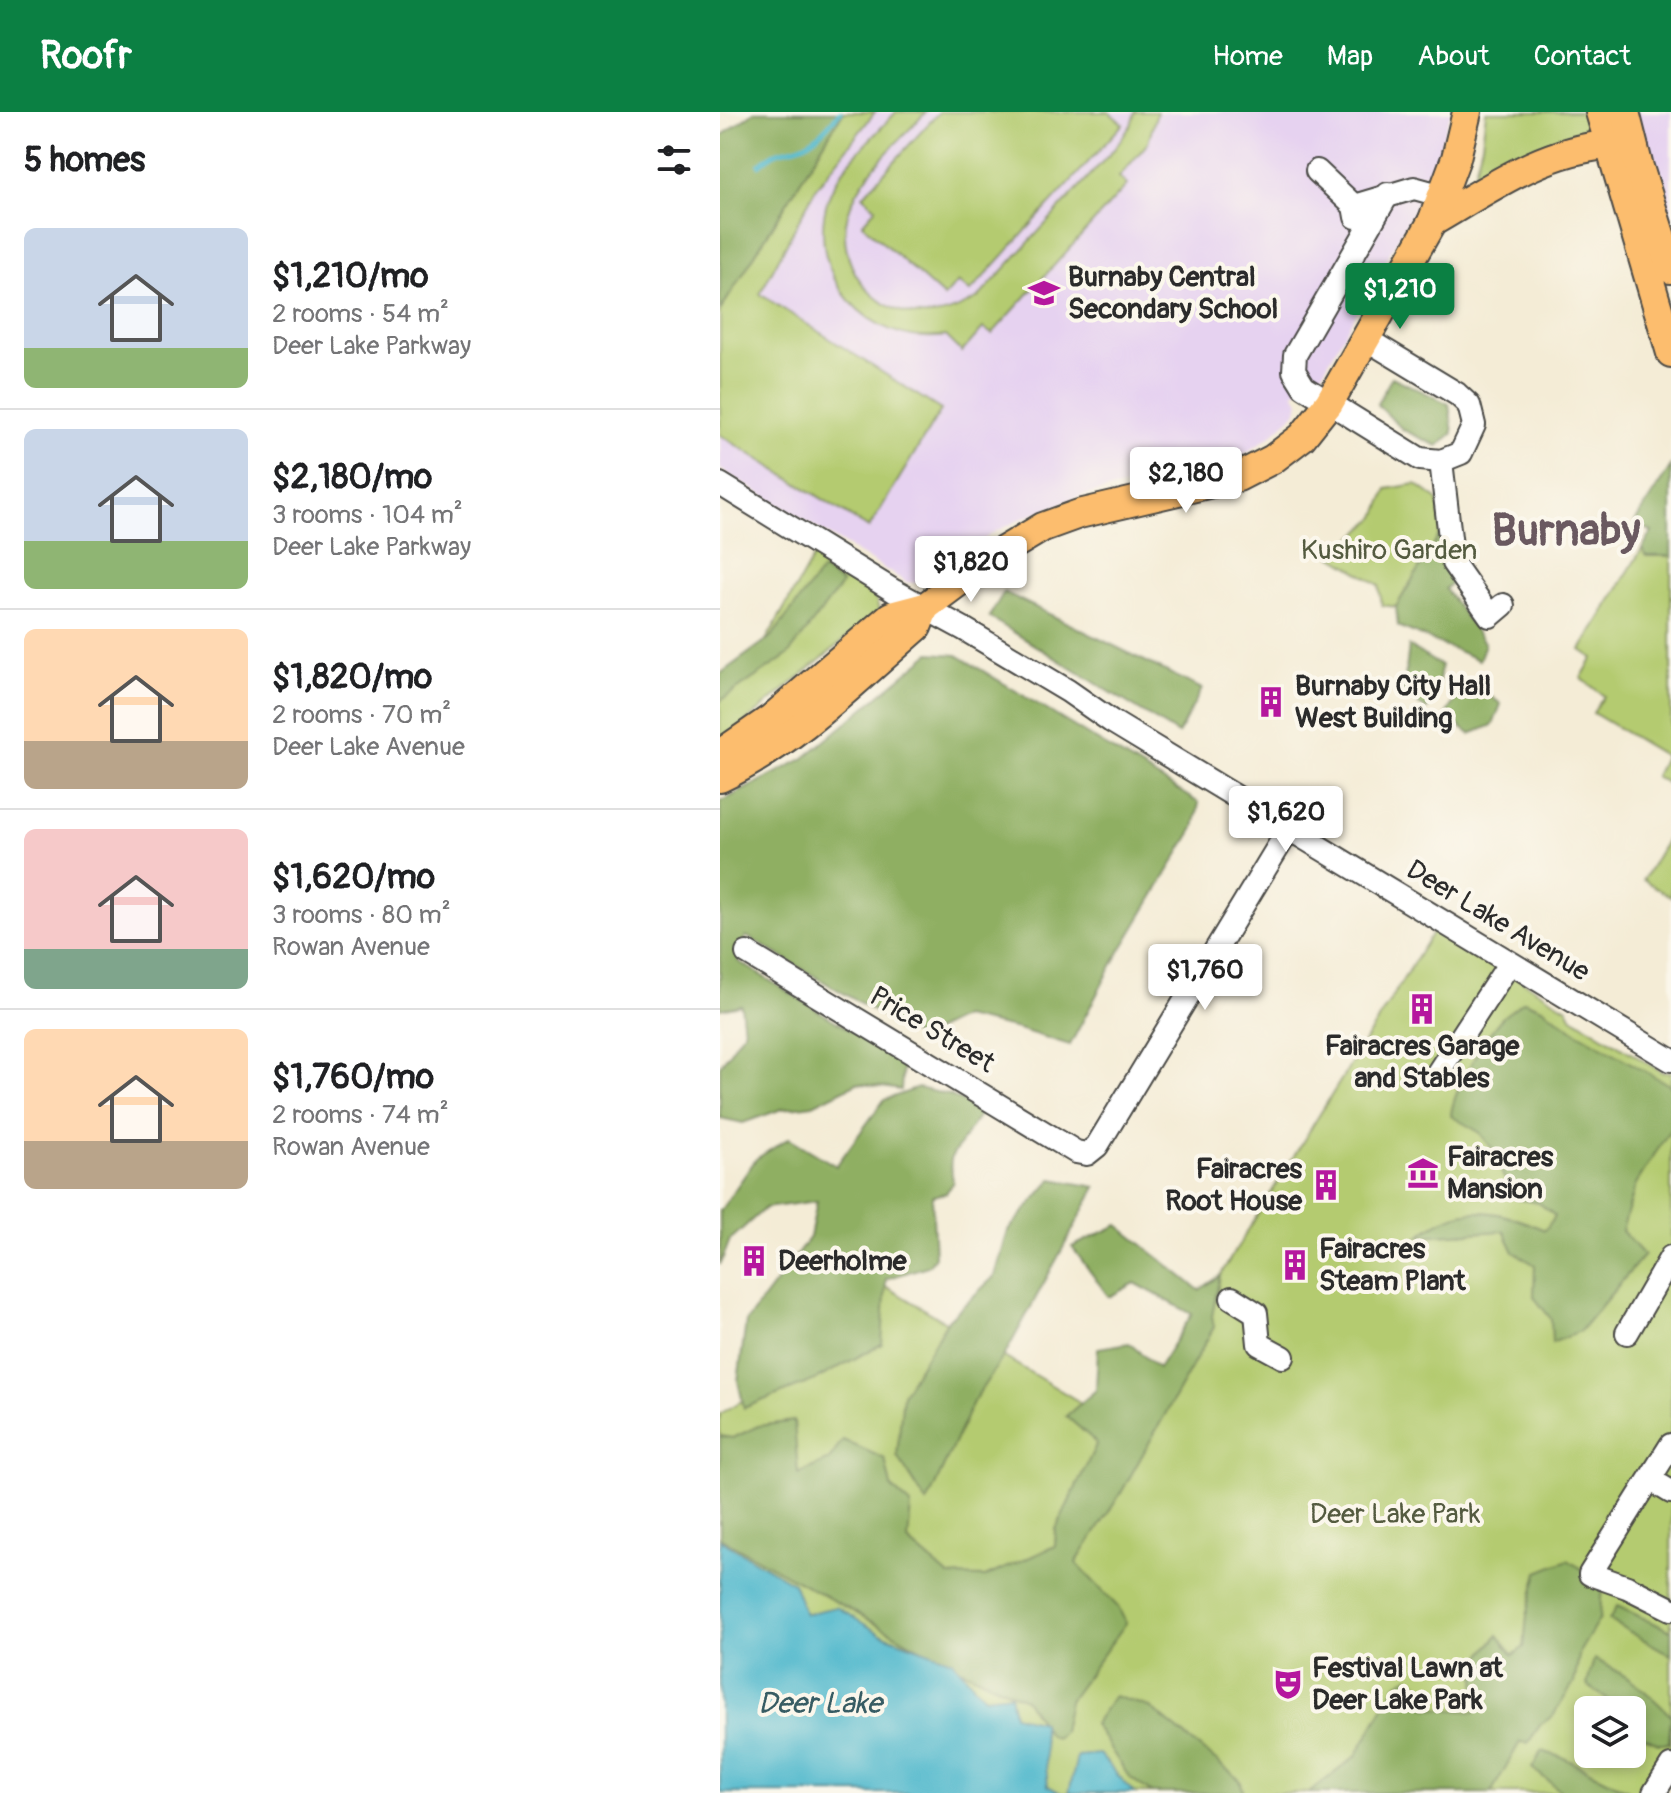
<!DOCTYPE html>
<meta charset="utf-8">
<style>
body{margin:0;font-family:Pangolin,sans-serif;background:#f2f2f2;color:#202124;height:100vh;display:flex;flex-direction:column;font-size:30px;white-space:nowrap}
*{box-sizing:border-box;margin:0}
p{font-size:26px;color:#757577}
.icon{flex:none;width:44px;height:44px;fill:none;stroke:currentColor;stroke-width:2;stroke-linecap:round;stroke-linejoin:round}
.map{position:relative;flex:1;overflow:hidden}
.sheet{display:flex;flex-direction:column;background:#fff;width:720px}
.sheet>*{flex:none}
.controls{position:absolute;left:854px;top:1584px;display:grid;gap:16px}
.controls a{display:grid;place-items:center;width:72px;height:72px;border-radius:12px;background:#fff;box-shadow:0 4px 12px #0003;font-size:40px}
.price{position:absolute;translate:-50% -68px;padding:0 18px;border-radius:8px;background:#fff;color:#222;font-size:26px;line-height:52px;filter:drop-shadow(0 2px 4px #0008)}
.price::after{content:'';position:absolute;left:50%;top:48px;width:24px;height:18px;margin-left:-12px;background:inherit;clip-path:polygon(0 0,100% 0,50% 100%)}
.price.current{background:#0b8043;color:#fff}
ul{padding:0;list-style:none}
li{display:flex;align-items:center;gap:24px;height:200px;padding:0 24px}
li+li{border-top:2px solid #e0e0e0}
li span{display:grid;place-items:center;flex:none;width:224px;height:160px;border-radius:12px;color:#555}
li>.icon{margin-inline-start:auto}
span .icon{width:96px;height:96px;fill:#fffc;stroke-width:1}
li b{font-size:34px}
h2{display:flex;justify-content:space-between;align-items:center;height:96px;padding:0 24px;font-size:34px}
header{display:flex;align-items:center;gap:48px;box-sizing:border-box;height:112px;padding:0 40px;background:#0b8043;color:#fff}
header strong{font-size:38px}
nav{display:flex;gap:44px;margin-inline-start:auto;font-size:28px}
main{display:flex;flex:1;min-height:0}
.map>svg:first-child{display:block}
.built{fill:#e6d2f0}
.green{fill:#b4cb70;stroke:#707b4e;stroke-width:2;fill-rule:evenodd}
.forest{fill:#8faf62;stroke:#5d6d46;stroke-width:2}
.water{fill:#4eb7cc;stroke:#3c717c;stroke-width:2}
.lines{fill:none;stroke-linecap:round;stroke-linejoin:round}
.stream{stroke:#4eb7cc;stroke-width:5}
.minor-casing{stroke:#494845;stroke-width:26}
.major-casing{stroke:#494845;stroke-width:32}
.minor{stroke:#fff;stroke-width:22}
.major{stroke:#fcbd6e;stroke-width:28}
.labels{text-anchor:middle;dominant-baseline:central;stroke-width:8;stroke-linejoin:round;paint-order:stroke}
.poi-label{font-size:28px;font-weight:bold;fill:#2b2b2b;stroke:#fbf7ec;text-anchor:start}
.park-label{font-size:28px;fill:#545b40;stroke:#fbf7ec}
.street-label{font-size:28px;fill:#2b2b2b;stroke:#fbf7ec}
.water-label{font-size:30px;font-style:italic;fill:#375c63;stroke:#fbf7ec}
.town-label{font-size:44px;font-weight:bold;fill:#6a5960;stroke:#fbf7ec}
</style>
<header>
<strong>Roofr</strong>
<nav><a>Home</a><a>Map</a><a>About</a><a>Contact</a></nav>
</header>
<main>
<section class="sheet">
<h2>5 homes<svg class="icon" aria-label="filters" viewBox="0 0 24 24"><path d="M4 7h16M4 17h16"/><circle cx="9" cy="7" r="2"/><circle cx="15" cy="17" r="2"/></svg></h2>
<ul>
<li><span style="background:linear-gradient(#c9d6e8 75%,#8fb573 0)"><svg class="icon" aria-label="home" viewBox="0 0 24 24"><path d="M3 11l9-7 9 7M6 9v11h12V9"/></svg></span><div><b>$1,210/mo</b><p>2 rooms · 54 m²</p><p>Deer Lake Parkway</p></div></li>
<li><span style="background:linear-gradient(#c9d6e8 70%,#8fb573 0)"><svg class="icon" aria-label="home" viewBox="0 0 24 24"><path d="M3 11l9-7 9 7M6 9v11h12V9"/></svg></span><div><b>$2,180/mo</b><p>3 rooms · 104 m²</p><p>Deer Lake Parkway</p></div></li>
<li><span style="background:linear-gradient(#ffd9b3 70%,#b9a48a 0)"><svg class="icon" aria-label="home" viewBox="0 0 24 24"><path d="M3 11l9-7 9 7M6 9v11h12V9"/></svg></span><div><b>$1,820/mo</b><p>2 rooms · 70 m²</p><p>Deer Lake Avenue</p></div></li>
<li><span style="background:linear-gradient(#f6c9c9 75%,#7fa58c 0)"><svg class="icon" aria-label="home" viewBox="0 0 24 24"><path d="M3 11l9-7 9 7M6 9v11h12V9"/></svg></span><div><b>$1,620/mo</b><p>3 rooms · 80 m²</p><p>Rowan Avenue</p></div></li>
<li><span style="background:linear-gradient(#ffd9b3 70%,#b9a48a 0)"><svg class="icon" aria-label="home" viewBox="0 0 24 24"><path d="M3 11l9-7 9 7M6 9v11h12V9"/></svg></span><div><b>$1,760/mo</b><p>2 rooms · 74 m²</p><p>Rowan Avenue</p></div></li>
</ul>
</section>
<div class="map">
<svg width="951" height="1681" viewBox="0 0 951 1681">
<rect width="100%" height="100%" fill="#fbf7ec"/>
<filter id="ink" filterUnits="userSpaceOnUse"><feTurbulence type="fractalNoise" baseFrequency=".0125" numOctaves="2"/><feDisplacementMap in="SourceGraphic" scale="16" xChannelSelector="R" yChannelSelector="G"/><feConvolveMatrix kernelMatrix="1 2 1 2 8 2 1 2 1" color-interpolation-filters="sRGB"/></filter>
<filter id="wash" filterUnits="userSpaceOnUse"><feTurbulence type="fractalNoise" baseFrequency=".006" numOctaves="4" result="noise"/><feDisplacementMap in="SourceGraphic" scale="32" xChannelSelector="R" yChannelSelector="G"/><feGaussianBlur stdDeviation="1.8" result="paint"/><feColorMatrix in="noise" values="0 0 0 0 0 0 0 0 0 0 0 0 0 0 0 0 0 1.4 0 .05"/><feComposite in="paint" operator="in"/></filter>
<g filter="url(#wash)">
<rect width="100%" height="100%" fill="#f4ecd6"/>
<!-- built -->
<g class="built">
<path d="M34,0h697l-17,53 -7,7 -14,6 4,21 -3,11 -95,169 -25,13 5,9 -2,10 -24,23 -27,19 -23,10 -142,33 -58,22 -28,14 -80,51 -9,-1 -186,-113v-332z"/>
<path d="M915,0h36v117z"/>
</g>
<!-- green -->
<g class="green">
<path d="M123,0h32l-59,76 -56,106 181,116 -72,118 -149,-93v-124z"/>
<path d="M176,0h30c-27,30 -67,62 -78,102 -14,47 23,98 72,101 21,2 39,-6 58,-17l137,-150 16,-23 4,-13h22l-9,31 -29,34 8,8 -135,149 -9,-6 -21,24 -16,-16c-77,12 -142,-61 -118,-137 11,-33 45,-61 68,-87z"/>
<path d="M219,0h170l14,12 -153,168 -12,-10 -14,15 -82,-73 14,-16 -13,-12z"/>
<path d="M766,0h100l5,23 -121,55 12,-46z"/>
<path d="M696,372l22,16 3,32 -45,75 -14,-2 -3,-20 -47,-29 44,-39 11,-28z"/>
<path d="M922,437l6,7h23v230l-16,-10 10,-20 -72,-43 11,-17 -23,-18 12,-20 -12,-8z"/>
<path d="M94,444l61,38 4,17 -159,132v-59l33,-21z"/>
<path d="M951,720v65l-28,-17z"/>
<path d="M715,816l132,80 4,8 91,56h9v678l-26,43h-925v-379l43,-26 77,-129 285,170zM868,1598h44v44h-44z"/>
</g>
<!-- forest -->
<g class="forest">
<path d="M34,0h89l-123,199v-174z"/>
<path d="M672,265l57,27 4,29 -15,13 -35,-16 -26,-26z"/>
<path d="M951,354v90h-24l-5,-7 10,-17 -17,-10z"/>
<path d="M721,420l18,44 -14,13 40,55 -6,16 -81,-34 -2,-19z"/>
<path d="M102,458l20,14 -54,71 -68,46v-27l52,-38z"/>
<path d="M284,480l198,97 -24,45 -189,-117z"/>
<path d="M689,534l32,20c-2,17 -3,29 -14,43l-24,-14z"/>
<path d="M210,541l27,2 242,148 -5,25 -79,132 -45,85 -52,-16 -55,-12 -43,21 -174,-102 -8,25 165,102 -2,27 -44,-7 -44,22 -31,4 -39,14 -23,-5v-52l24,-35 -3,-26 -21,4v-207l83,-43z"/>
<path d="M757,574l24,18 -8,21 -23,9 -25,-18 12,-19z"/>
<path d="M804,889l18,7 33,23 96,55v42l-35,56 -14,47 22,24 -64,76 -28,12 -1,-24 -17,-22 1,-32 -21,-13 -10,-21 -85,5c43,-36 79,-26 126,-6l10,-14 -16,-13 -22,-4 -14,-23 -8,-24 -16,-20 -28,-16c1,-24 35,-82 53,-100 6,-5 13,-10 20,-15z"/>
<path d="M198,976l31,7 33,16 -32,48 3,23 -7,11 -14,3 3,61 -7,9 -42,13 -4,65 -67,36 -71,28 -6,-27 8,-59 64,-85 7,-36 -52,7 -35,32 -10,25v-54l36,-52 33,-21 47,28 48,-66z"/>
<path d="M332,1067l44,8 -89,164 -34,51 -46,101 -30,-47 6,-62 45,-74 47,-44 13,-45z"/>
<path d="M398,1113l81,65 21,-14 -8,40 2,11 -93,166 -45,70 42,44 8,16 -57,78 -6,31 -7,6 -7,-2 -24,-37 -82,-38 -223,-123v-102l13,2 25,-12 36,-5 4,53 31,-14 14,-20 42,19 6,28 20,18 -3,36 41,35 36,1 70,-31 1,-17 41,-86 -31,-27 30,-26 2,-42 31,-5 29,25 34,-54 -57,-31 -26,14 -37,-50z"/>
<path d="M848,1448l34,22 -2,36 -20,33 -6,32 -21,33 -12,8 -13,19 -8,-1 -29,51h-182l47,-37 41,-72 12,-7 10,7 6,23 50,5 2,-51 21,-26 15,20 11,-8 3,-32 11,-43z"/>
<path d="M897,1494l54,25v24l-62,-35z"/>
<path d="M874,1547c31,14 54,33 77,57l-2,27h-11l-26,-12v-21h-23l-2,-11 -20,-14z"/>
<path d="M394,1584l35,11 91,73 4,13h-92l-23,-16 -35,-53z"/>
<path d="M822,1639l24,8 67,34h-70l-31,-25z"/>
</g>
<!-- water -->
<g class="water">
<path d="M0,1428l73,43 12,31 31,-7 45,27 71,26 32,37 26,-3 4,21 28,7 6,64 13,7h-341z"/>
<path d="M379,1642l35,39h-65l8,-37z"/>
</g>
<g class="lines">
<!-- stream -->
<path class="stream" d="M39,53c20,-18 18,-11 41,-19 17,-6 28,-21 40,-34"/>
</g>
</g>
<g filter="url(#ink)">
<g class="lines">
<defs>
<g id="minor">
<path d="M597,59l37,35 2,11"/>
<path d="M634,94l60,-18 29,8"/>
<path d="M646,227l91,55 12,11 5,20 -13,28 -20,8 -21,-2 -116,-72 -10,-16 1,-16 93,-161"/>
<path d="M721,349l12,102 37,53 13,-11"/>
<path d="M0,372l174,107 70,38 104,62 43,30 560,339"/>
<path d="M27,841l329,199 11,2 10,-8 192,-317"/>
<path d="M715,965l74,-113"/>
<path d="M512,1186l24,15 3,31 24,13"/>
<path d="M907,1221l44,-76"/>
<path d="M951,1333l-81,129 37,13 44,22"/>
<path d="M941,1374l10,6"/>
<path d="M934,1681l17,-27"/>
</g>
<g id="major">
<path d="M880,0l71,241"/>
<path d="M905,0l13,52 33,105"/>
<path d="M712,110c56,-32 110,-72 176,-77"/>
<path d="M0,642l52,-36 119,-102 34,-9 63,-47 55,-33 36,-13 159,-37 35,-18 29,-22 27,-34 103,-181 24,-64 11,-46"/>
<path d="M0,666c75,-36 135,-97 197,-151l8,-20"/>
</g>
</defs>
<!-- minor casing -->
<use href="#minor" class="minor-casing"/>
<!-- major casing -->
<use href="#major" class="major-casing"/>
<!-- minor -->
<use href="#minor" class="minor"/>
<!-- major -->
<use href="#major" class="major"/>
</g>
</g>
<!-- icons -->
<defs>
<symbol id="school-bare" viewBox="-9 -9 18 18"><path d="M0-5L7-2L0 1L-7-2ZM-4 1L0 2.5L4 1V4Q0 6-4 4Z" fill="#b5179e" stroke="#fbf7ec" stroke-width="2.5" paint-order="stroke"/></symbol>
<symbol id="building-bare" viewBox="-9 -9 18 18"><path d="M-4-6H4V6H1V3H-1V6H-4ZM-2.5-4.3h1.7v1.8h-1.7ZM.8-4.3h1.7v1.8H.8ZM-2.5-1h1.7V.8h-1.7ZM.8-1h1.7V.8H.8Z" fill="#b5179e" stroke="#fbf7ec" stroke-width="2.5" paint-order="stroke"/></symbol>
<symbol id="museum-bare" viewBox="-9 -9 18 18"><path d="M0-6L6-3V-2H-6V-3ZM-5-1h2V3h-2ZM-1-1h2V3h-2ZM3-1h2V3H3ZM-6 4H6V6H-6Z" fill="#b5179e" stroke="#fbf7ec" stroke-width="2.5" paint-order="stroke"/></symbol>
<symbol id="theatre-bare" viewBox="-9 -9 18 18"><path d="M-5-5.5Q0-4 5-5.5V0Q5 5 0 6Q-5 5-5 0ZM-3.3-2.5H-1v1.5H-3.3ZM1-2.5H3.3v1.5H1ZM-2.8 1Q0 5.5 2.8 1Z" fill="#b5179e" stroke="#fbf7ec" stroke-width="2.5" paint-order="stroke"/></symbol>
</defs>
<g fill-rule="evenodd">
<use href="#school-bare" x="302" y="159" width="44" height="44"/>
<use href="#building-bare" x="529" y="568" width="44" height="44"/>
<use href="#building-bare" x="680" y="875" width="44" height="44"/>
<use href="#museum-bare" x="681" y="1039" width="44" height="44"/>
<use href="#building-bare" x="584" y="1051" width="44" height="44"/>
<use href="#building-bare" x="12" y="1127" width="44" height="44"/>
<use href="#building-bare" x="553" y="1131" width="44" height="44"/>
<use href="#theatre-bare" x="546" y="1550" width="44" height="44"/>
</g>
<g class="labels">
<!-- poi labels -->
<g class="poi-label">
<text x="348" y="165">Burnaby Central<tspan x="348" dy="32">Secondary School</tspan></text>
<text x="575" y="574">Burnaby City Hall<tspan x="575" dy="32">West Building</tspan></text>
<text x="702" y="934" text-anchor="middle">Fairacres Garage<tspan x="702" dy="32">and Stables</tspan></text>
<text x="727" y="1045">Fairacres<tspan x="727" dy="32">Mansion</tspan></text>
<text x="582" y="1057" text-anchor="end">Fairacres<tspan x="582" dy="32">Root House</tspan></text>
<text x="599" y="1137">Fairacres<tspan x="599" dy="32">Steam Plant</tspan></text>
<text x="58" y="1149">Deerholme</text>
<text x="592" y="1556">Festival Lawn at<tspan x="592" dy="32">Deer Lake Park</tspan></text>
</g>
<!-- park labels -->
<g class="park-label">
<text x="669" y="438">Kushiro Garden</text>
<text x="675" y="1402">Deer Lake Park</text>
</g>
<!-- street labels -->
<g class="street-label">
<text transform="translate(778 809) rotate(31)">Deer Lake Avenue</text>
<text transform="translate(212 918) rotate(31)">Price Street</text>
</g>
<!-- water labels -->
<g class="water-label">
<text x="100" y="1591">Deer Lake</text>
</g>
<!-- town labels -->
<g class="town-label">
<text x="846" y="419">Burnaby</text>
</g>
</g>
</svg>
<div class="controls">
<a><svg class="icon" aria-label="layers" viewBox="0 0 24 24"><path d="M12 4l9 5-9 5-9-5zM3 14l9 5 9-5"/></svg></a>
</div>
<b class="price current" style="left:680px;top:219px">$1,210</b>
<b class="price" style="left:466px;top:403px">$2,180</b>
<b class="price" style="left:251px;top:492px">$1,820</b>
<b class="price" style="left:566px;top:742px">$1,620</b>
<b class="price" style="left:485px;top:900px">$1,760</b>
</div>
</main>
